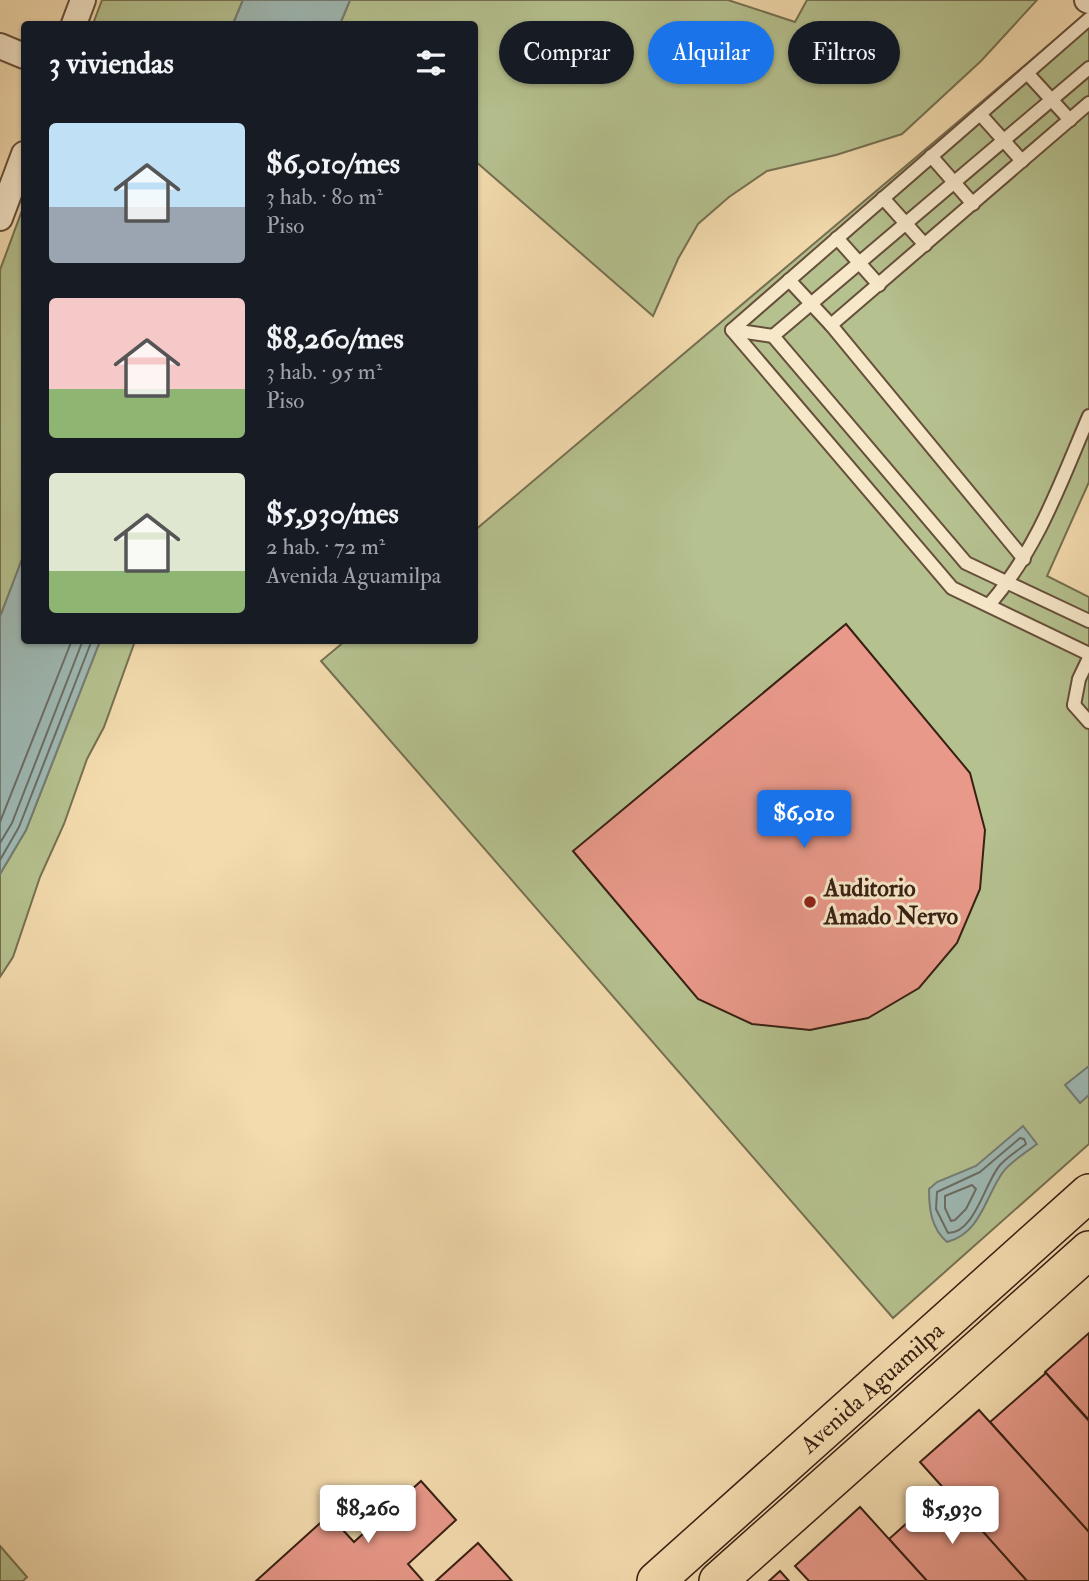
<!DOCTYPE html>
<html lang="es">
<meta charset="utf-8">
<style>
body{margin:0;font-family:"IM FELL Double Pica",serif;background:#20242c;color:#f1f3f6;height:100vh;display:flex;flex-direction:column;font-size:26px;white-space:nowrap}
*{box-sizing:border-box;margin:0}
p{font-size:23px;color:#9ea1a6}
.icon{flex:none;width:38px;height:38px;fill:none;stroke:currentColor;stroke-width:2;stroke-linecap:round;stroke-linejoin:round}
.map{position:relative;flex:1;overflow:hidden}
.drawer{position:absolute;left:21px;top:21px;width:457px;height:623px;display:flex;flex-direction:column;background:#171b24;border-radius:7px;box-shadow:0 2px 5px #0004}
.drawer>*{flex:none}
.hud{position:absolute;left:499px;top:21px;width:485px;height:63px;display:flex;gap:14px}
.price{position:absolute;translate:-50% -60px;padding:0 16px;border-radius:7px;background:#fff;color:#222;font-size:23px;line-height:46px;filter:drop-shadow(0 2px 4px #0008)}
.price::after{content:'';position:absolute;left:50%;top:42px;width:21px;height:16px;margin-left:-10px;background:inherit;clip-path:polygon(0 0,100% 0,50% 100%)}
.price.selected{background:#1a73e8;color:#fff}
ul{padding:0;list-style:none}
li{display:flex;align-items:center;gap:21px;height:175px;padding:0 28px}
li span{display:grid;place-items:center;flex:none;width:196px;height:140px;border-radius:7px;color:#555}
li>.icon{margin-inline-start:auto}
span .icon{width:84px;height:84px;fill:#fffc;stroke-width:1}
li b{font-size:30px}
h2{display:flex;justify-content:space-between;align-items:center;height:84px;padding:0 28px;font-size:30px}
.tag{padding:0 24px;border-radius:32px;background:#171b24;box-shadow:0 2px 5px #0004;font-size:24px;line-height:63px}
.tag.selected{background:#1a73e8;color:#fff}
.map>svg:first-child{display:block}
.green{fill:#b5c18f;stroke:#767051;stroke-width:2}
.water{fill:#9eb9b4;stroke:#757c74;stroke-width:2}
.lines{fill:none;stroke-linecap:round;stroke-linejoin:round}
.shore{stroke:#6b6c64;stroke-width:2}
.building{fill:#e9998a;stroke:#382013;stroke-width:2}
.lane-casing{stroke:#674f3a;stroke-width:16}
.street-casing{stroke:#674f3a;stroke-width:28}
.primary-casing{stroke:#382013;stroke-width:40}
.lane{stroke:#f7e8ca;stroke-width:12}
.street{stroke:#f7e8ca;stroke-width:24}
.primary{stroke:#f3dbae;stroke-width:37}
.poi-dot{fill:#8f2418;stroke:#f7e8ca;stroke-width:2.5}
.labels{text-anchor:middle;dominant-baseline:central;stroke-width:6;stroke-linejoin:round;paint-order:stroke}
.poi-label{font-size:24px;font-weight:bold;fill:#382013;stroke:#f7e8ca;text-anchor:start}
.street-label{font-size:24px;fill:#382013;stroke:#f7e8ca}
</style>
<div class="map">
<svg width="1089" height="1581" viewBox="0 0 1089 1581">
<rect width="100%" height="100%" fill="#f3dbae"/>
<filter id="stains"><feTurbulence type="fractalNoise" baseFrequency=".00286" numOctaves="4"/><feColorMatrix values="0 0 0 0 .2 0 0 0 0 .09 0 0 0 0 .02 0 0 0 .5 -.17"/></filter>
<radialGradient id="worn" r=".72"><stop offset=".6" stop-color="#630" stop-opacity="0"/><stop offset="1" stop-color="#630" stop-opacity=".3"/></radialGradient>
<!-- green -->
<g class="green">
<path d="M102,0h141l-10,24h-140z"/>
<path d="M350,0h378l67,22 12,-22h230l-56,61 -79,73 -66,21 -69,16 -38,26 -31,27 -20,35 -25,57 -179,-156v-136h-134z"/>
<path d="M1075,23l14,7v452l-42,94 42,21v547l-196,174 -572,-657 24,-20 129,-1v-109z"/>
<path d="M24,205v349l-24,63v-347z"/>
<path d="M100,641h35l-31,86 -17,32 -23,65 -24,53 -27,80 -13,20v-103l26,-44z"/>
<path d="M0,1546l27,31 -4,4h-23z"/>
</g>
<!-- water -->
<g class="water">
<path d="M243,0h107l-10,24h-107z"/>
<path d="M24,554v86l76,1 -74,189 -26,44v-257z"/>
<path d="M1089,1066v29l-9,8 -15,-18z"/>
<path d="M1023,1126l14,18c-10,8 -26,17 -34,28 -18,25 -22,61 -56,70 -16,-14 -18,-33 -18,-53l8,-7 39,-16z"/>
</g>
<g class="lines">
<!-- shore -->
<g class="shore">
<path d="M0,822l72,-182"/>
<path d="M0,843l12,-20 71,-183"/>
<path d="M0,860l19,-33 73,-187"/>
<path d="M1020,1138l4,1 2,5c-9,7 -19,13 -26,21 -15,17 -25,68 -52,68l-12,-24 1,-17 43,-20z"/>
<path d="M972,1185l4,4 -10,20 -11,11 -4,1 -6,-13v-12z"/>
</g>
</g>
<!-- building -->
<g class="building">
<path d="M846,624l124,149 15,57 -5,59 -23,54 -38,45 -51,30 -58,12 -58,-6 -54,-25 -125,-148z"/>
<path d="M1089,1333v87l-44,-48z"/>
<path d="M1046,1373l43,48v111l-99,-110z"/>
<path d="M979,1410l110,122v49h-62l-107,-119z"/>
<path d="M421,1481l35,39 -48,44 15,17h-167l73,-66 25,27z"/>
<path d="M945,1489l82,92h-100l-38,-42z"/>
<path d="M860,1507l67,74h-118l-14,-15z"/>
<path d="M478,1543l34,38h-76z"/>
<path d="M780,1571l9,10h-20z"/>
</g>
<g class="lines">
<defs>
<g id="lane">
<path d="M1089,19l-357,311 220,258 137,66"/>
<path d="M1089,68l-316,268 193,227 123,58"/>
<path d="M1027,73l43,47"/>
<path d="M980,114l42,47"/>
<path d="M931,156l42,48"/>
<path d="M883,198l42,47"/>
<path d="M837,238l42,47"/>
<path d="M789,280l42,45"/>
<path d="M732,330l41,6"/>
<path d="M1024,559l-193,-234 258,-222"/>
<path d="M989,605c49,-57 71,-121 100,-189"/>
<path d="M1074,705l5,-26 10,-21"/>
<path d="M1074,705l15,17"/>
</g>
<g id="street">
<path d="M1087,0l2,1"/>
<path d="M74,24l9,-24"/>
<path d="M0,46l24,10"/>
<path d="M0,218l24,-64"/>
</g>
<g id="primary">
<path id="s1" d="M656,1581l433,-388"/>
<path d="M718,1581l371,-331"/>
</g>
</defs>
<!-- lane casing -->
<use href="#lane" class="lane-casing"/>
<!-- street casing -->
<use href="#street" class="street-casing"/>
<!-- primary casing -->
<use href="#primary" class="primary-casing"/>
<!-- lane -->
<use href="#lane" class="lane"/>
<!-- street -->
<use href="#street" class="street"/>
<!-- primary -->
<use href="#primary" class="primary"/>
</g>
<!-- markers -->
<circle class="poi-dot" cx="810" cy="902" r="7"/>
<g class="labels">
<!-- poi labels -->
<g class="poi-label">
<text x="824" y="888">Auditorio<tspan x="824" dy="28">Amado Nervo</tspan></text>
</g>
<!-- street labels -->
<g class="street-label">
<text stroke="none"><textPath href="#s1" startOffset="290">Avenida Aguamilpa</textPath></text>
</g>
</g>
<rect width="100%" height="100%" filter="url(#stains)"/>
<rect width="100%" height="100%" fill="url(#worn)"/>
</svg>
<b class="price selected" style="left:804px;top:850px">$6,010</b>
<b class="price" style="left:368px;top:1545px">$8,260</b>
<b class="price" style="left:952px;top:1546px">$5,930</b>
<div class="hud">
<a class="tag">Comprar</a>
<a class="tag selected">Alquilar</a>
<a class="tag">Filtros</a>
</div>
<section class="drawer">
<h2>3 viviendas<svg class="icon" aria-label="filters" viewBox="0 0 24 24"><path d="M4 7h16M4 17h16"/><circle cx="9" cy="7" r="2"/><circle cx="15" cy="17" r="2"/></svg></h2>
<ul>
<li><span style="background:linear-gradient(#bfe0f5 60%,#9aa5b1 0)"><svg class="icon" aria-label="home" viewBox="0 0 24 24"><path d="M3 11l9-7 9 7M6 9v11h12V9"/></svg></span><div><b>$6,010/mes</b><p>3 hab. · 80 m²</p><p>Piso</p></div></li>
<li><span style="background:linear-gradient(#f6c9c9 65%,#8fb573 0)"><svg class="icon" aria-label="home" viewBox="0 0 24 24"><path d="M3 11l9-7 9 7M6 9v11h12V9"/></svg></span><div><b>$8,260/mes</b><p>3 hab. · 95 m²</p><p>Piso</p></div></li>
<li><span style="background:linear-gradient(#dfe7d0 70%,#8fb573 0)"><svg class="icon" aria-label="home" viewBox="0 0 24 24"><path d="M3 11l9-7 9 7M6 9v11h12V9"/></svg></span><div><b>$5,930/mes</b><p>2 hab. · 72 m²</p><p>Avenida Aguamilpa</p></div></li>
</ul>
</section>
</div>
